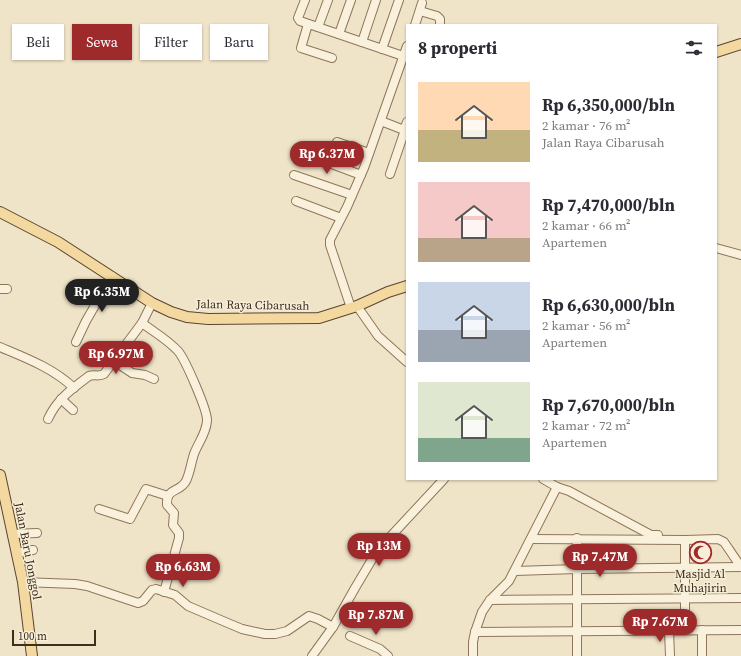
<!DOCTYPE html>
<html lang="id">
<meta charset="utf-8">
<style>
body{margin:0;font-family:"Source Serif 4",serif;background:#f2f2f3;color:#2b2b33;height:100vh;display:flex;flex-direction:column;font-size:15px;white-space:nowrap}
*{box-sizing:border-box;margin:0}
p{font-size:13px;color:#7c7c81}
.icon{flex:none;width:22px;height:22px;fill:none;stroke:currentColor;stroke-width:2;stroke-linecap:round;stroke-linejoin:round}
.map{position:relative;flex:1;overflow:hidden}
.side{position:absolute;left:406px;top:24px;width:311px;height:456px;display:flex;flex-direction:column;background:#fff;border-radius:0px;box-shadow:0 1px 3px #0004}
.side>*{flex:none}
.banner{position:absolute;left:12px;top:24px;width:334px;height:36px;display:flex;gap:8px}
.scale{position:absolute;left:12px;bottom:10px;width:84px;box-sizing:border-box;padding-left:4px;border:2px solid #3d2e20;border-top:0;font-size:11px;line-height:14px;white-space:nowrap;color:#3d2e20;-webkit-text-stroke:3px #f7eed8;paint-order:stroke}
.price{position:absolute;translate:-50% -34px;padding:0 9px;border-radius:14px;background:#9e2a2b;color:#fff;font-size:13px;line-height:26px;filter:drop-shadow(0 1px 2px #0008)}
.price::after{content:'';position:absolute;left:50%;top:24px;width:12px;height:9px;margin-left:-6px;background:inherit;clip-path:polygon(0 0,100% 0,50% 100%)}
.price.selected{background:#222;color:#fff}
ul{padding:0;list-style:none}
li{display:flex;align-items:center;gap:12px;height:100px;padding:0 12px}
li span{display:grid;place-items:center;flex:none;width:112px;height:80px;border-radius:0px;color:#555}
li>.icon{margin-inline-start:auto}
span .icon{width:48px;height:48px;fill:#fffc;stroke-width:1}
li b{font-size:17px}
h2{display:flex;justify-content:space-between;align-items:center;height:48px;padding:0 12px;font-size:17px}
.chip{padding:0 14px;border-radius:0px;background:#fff;box-shadow:0 1px 3px #0004;font-size:14px;line-height:36px}
.chip.selected{background:#9e2a2b;color:#fff}
.map>svg:first-child{display:block}
.lines{fill:none;stroke-linecap:round;stroke-linejoin:round}
.minor-casing{stroke:#8d765c;stroke-width:10}
.major-casing{stroke:#5b4430;stroke-width:12}
.minor{stroke:#faf1dc;stroke-width:8}
.major{stroke:#f3d9a0;stroke-width:10}
.labels{text-anchor:middle;dominant-baseline:central;stroke-width:3;stroke-linejoin:round;paint-order:stroke}
.street-label{font-size:12px;fill:#3d2e20;stroke:#f7eed8}
.poi-label{font-size:12px;fill:#3d2e20;stroke:#f7eed8}
</style>
<div class="map">
<svg width="741" height="656" viewBox="0 0 741 656">
<rect width="100%" height="100%" fill="#f0e4c8"/>
<g class="lines">
<defs>
<g id="minor">
<path d="M305,0l-7,18 2,3 103,35"/>
<path d="M420,11l17,5 3,3v6"/>
<path d="M308,24l-7,24 31,10"/>
<path d="M415,25l7,-22"/>
<path d="M318,27l10,-27"/>
<path d="M339,34l12,-34"/>
<path d="M362,42l14,-42"/>
<path d="M382,49l17,-49"/>
<path d="M381,121l23,9v3l3,1"/>
<path d="M404,130l3,-8"/>
<path d="M337,142l32,11"/>
<path d="M321,160l40,15"/>
<path d="M390,174l14,-41"/>
<path d="M294,175l58,20"/>
<path d="M296,201l45,17"/>
<path d="M716,248l25,7"/>
<path d="M0,289h7"/>
<path d="M357,306l21,30 29,26"/>
<path d="M351,308l-21,-63v-5l17,-33 17,-39 43,-122"/>
<path d="M142,323c12,9 26,17 36,28 7,8 30,60 29,70 -1,13 -9,22 -13,33 -3,9 -4,19 -8,27 -6,12 -20,6 -19,24l7,8 -1,12 6,8v5l-15,54"/>
<path d="M76,342l10,-21 26,-45"/>
<path d="M0,347c26,11 53,21 74,41"/>
<path d="M114,361l18,12 13,2 9,4"/>
<path d="M61,399l12,11"/>
<path d="M48,419c9,-20 24,-30 41,-43 5,-2 10,1 15,-2l38,-51 10,-20"/>
<path d="M543,479l14,8 12,4 82,44h7"/>
<path d="M99,509l31,10 16,-30 22,7"/>
<path d="M12,534l25,-1"/>
<path d="M577,538v118"/>
<path d="M531,539l154,1 33,-1 6,3 17,25"/>
<path d="M685,540v90"/>
<path d="M17,553l16,-3"/>
<path d="M515,571l62,-2 164,-2"/>
<path d="M23,582l52,2 12,2 51,17 5,-2 9,-11 4,-1 19,6 13,11 35,15 19,8 23,5h10l12,-3 22,-15 9,3 15,8"/>
<path d="M490,600l251,-2"/>
<path d="M669,630l1,26"/>
<path d="M702,630v26"/>
<path d="M475,632l266,-2"/>
<path d="M350,636l30,13 8,7"/>
<path d="M312,656l21,-29 22,-39 22,-37 67,-72"/>
<path d="M473,656v-14l2,-10 7,-20 8,-12 19,-19 48,-94"/>
</g>
<g id="major">
<path d="M716,52l25,-8"/>
<path d="M0,212l58,30 94,61 19,9 16,5 21,2 111,-1 38,-12 31,-14 19,-6"/>
<path d="M0,475l23,107 9,74"/>
</g>
</defs>
<!-- minor casing -->
<use href="#minor" class="minor-casing"/>
<!-- major casing -->
<use href="#major" class="major-casing"/>
<!-- minor -->
<use href="#minor" class="minor"/>
<!-- major -->
<use href="#major" class="major"/>
</g>
<!-- icons -->
<defs>
<symbol id="mosque-ring" viewBox="-11 -11 22 22"><circle r="9.5" fill="#f7eed8" stroke="#9e2a2b" stroke-width="1.5"/><path d="M3.5-4.9A6 6 0 1 0 3.5 4.9A5 5 0 1 1 3.5-4.9Z" fill="#9e2a2b"/></symbol>
</defs>
<g fill-rule="evenodd">
<use href="#mosque-ring" x="688" y="540" width="25" height="25"/>
</g>
<g class="labels">
<!-- street labels -->
<g class="street-label">
<text transform="translate(253 305) rotate(1)">Jalan Raya Cibarusah</text>
<text transform="translate(28 551) rotate(79)">Jalan Baru Jonggol</text>
</g>
<!-- poi labels -->
<g class="poi-label">
<text x="700" y="574">Masjid Al<tspan x="700" dy="14">Muhajirin</tspan></text>
</g>
</g>
</svg>
<div class="scale">100 m</div>
<b class="price" style="left:327px;top:175px">Rp 6.37M</b>
<b class="price selected" style="left:102px;top:313px">Rp 6.35M</b>
<b class="price" style="left:116px;top:375px">Rp 6.97M</b>
<b class="price" style="left:379px;top:567px">Rp 13M</b>
<b class="price" style="left:600px;top:578px">Rp 7.47M</b>
<b class="price" style="left:183px;top:588px">Rp 6.63M</b>
<b class="price" style="left:376px;top:636px">Rp 7.87M</b>
<b class="price" style="left:660px;top:643px">Rp 7.67M</b>
<div class="banner">
<a class="chip">Beli</a>
<a class="chip selected">Sewa</a>
<a class="chip">Filter</a>
<a class="chip">Baru</a>
</div>
<section class="side">
<h2>8 properti<svg class="icon" aria-label="filters" viewBox="0 0 24 24"><path d="M4 7h16M4 17h16"/><circle cx="9" cy="7" r="2"/><circle cx="15" cy="17" r="2"/></svg></h2>
<ul>
<li><span style="background:linear-gradient(#ffd9b3 60%,#c2b280 0)"><svg class="icon" aria-label="home" viewBox="0 0 24 24"><path d="M3 11l9-7 9 7M6 9v11h12V9"/></svg></span><div><b>Rp 6,350,000/bln</b><p>2 kamar · 76 m²</p><p>Jalan Raya Cibarusah</p></div></li>
<li><span style="background:linear-gradient(#f6c9c9 70%,#b9a48a 0)"><svg class="icon" aria-label="home" viewBox="0 0 24 24"><path d="M3 11l9-7 9 7M6 9v11h12V9"/></svg></span><div><b>Rp 7,470,000/bln</b><p>2 kamar · 66 m²</p><p>Apartemen</p></div></li>
<li><span style="background:linear-gradient(#c9d6e8 60%,#9aa5b1 0)"><svg class="icon" aria-label="home" viewBox="0 0 24 24"><path d="M3 11l9-7 9 7M6 9v11h12V9"/></svg></span><div><b>Rp 6,630,000/bln</b><p>2 kamar · 56 m²</p><p>Apartemen</p></div></li>
<li><span style="background:linear-gradient(#dfe7d0 70%,#7fa58c 0)"><svg class="icon" aria-label="home" viewBox="0 0 24 24"><path d="M3 11l9-7 9 7M6 9v11h12V9"/></svg></span><div><b>Rp 7,670,000/bln</b><p>2 kamar · 72 m²</p><p>Apartemen</p></div></li>
</ul>
</section>
</div>
